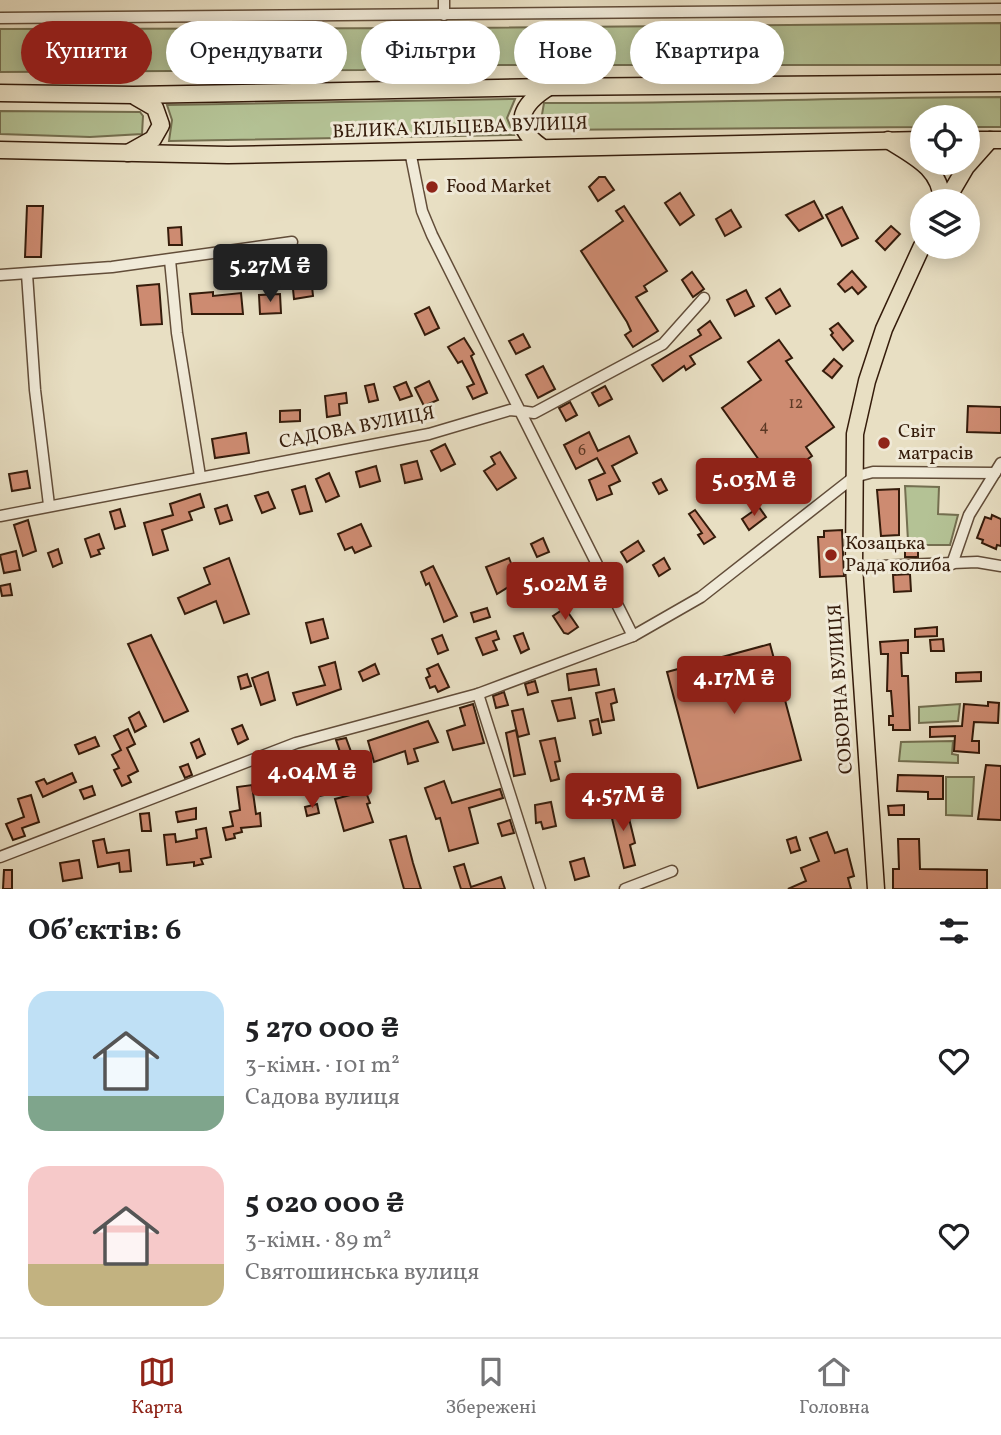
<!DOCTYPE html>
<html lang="uk">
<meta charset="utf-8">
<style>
body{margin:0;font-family:Vollkorn,serif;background:#f2f2f2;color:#202124;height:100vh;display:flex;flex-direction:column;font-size:26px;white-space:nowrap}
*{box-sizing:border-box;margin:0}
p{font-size:23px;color:#757577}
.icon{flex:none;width:38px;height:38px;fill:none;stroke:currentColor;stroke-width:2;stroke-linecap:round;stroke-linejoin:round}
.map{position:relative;height:889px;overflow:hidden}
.sheet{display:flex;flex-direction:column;background:#fff;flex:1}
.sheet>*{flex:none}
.guide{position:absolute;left:21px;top:21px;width:959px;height:63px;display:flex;gap:14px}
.controls{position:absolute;left:910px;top:105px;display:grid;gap:14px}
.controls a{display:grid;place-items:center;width:70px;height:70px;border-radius:50%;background:#fff;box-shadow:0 4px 18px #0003;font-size:35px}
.price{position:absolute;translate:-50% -60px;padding:0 16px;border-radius:7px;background:#8f2418;color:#fff;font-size:23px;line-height:46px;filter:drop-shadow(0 2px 4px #0008)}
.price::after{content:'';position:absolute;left:50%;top:42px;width:21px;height:16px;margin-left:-10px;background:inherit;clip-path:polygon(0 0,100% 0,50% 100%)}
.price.active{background:#222;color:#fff}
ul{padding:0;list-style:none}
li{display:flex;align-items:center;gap:21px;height:175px;padding:0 28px}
li span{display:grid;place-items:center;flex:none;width:196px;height:140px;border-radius:21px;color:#555}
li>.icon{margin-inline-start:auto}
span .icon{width:84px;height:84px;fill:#fffc;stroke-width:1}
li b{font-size:30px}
h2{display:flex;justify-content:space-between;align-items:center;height:84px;padding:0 28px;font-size:30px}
.tag{padding:0 24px;border-radius:32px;background:#fff;box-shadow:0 4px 18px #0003;font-size:24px;line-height:63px}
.tag.active{background:#8f2418;color:#fff}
.menu{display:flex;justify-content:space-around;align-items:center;height:98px;border-top:2px solid #e0e0e0;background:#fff;font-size:19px;color:#757577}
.menu a{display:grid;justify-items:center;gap:4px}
.menu .active{color:#8f2418}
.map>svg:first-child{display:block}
.green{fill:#b4c295;stroke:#746f50;stroke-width:2}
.building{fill:#cd8b71;stroke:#351c0b;stroke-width:2}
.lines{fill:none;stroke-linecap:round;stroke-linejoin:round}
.minor-casing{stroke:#624d39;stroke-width:13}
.primary-casing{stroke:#351c0b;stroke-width:19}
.trunk-casing{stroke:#351c0b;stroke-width:19}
.minor{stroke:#f0ead8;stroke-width:10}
.primary{stroke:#e8dfc3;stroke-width:16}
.trunk{stroke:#e8dfc3;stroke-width:16}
.poi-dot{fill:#8f2418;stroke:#f0ead8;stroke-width:2.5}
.labels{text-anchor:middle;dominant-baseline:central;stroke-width:6;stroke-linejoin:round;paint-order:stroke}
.number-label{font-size:16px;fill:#5b3824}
.street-label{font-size:19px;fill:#351c0b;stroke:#f0ead8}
.poi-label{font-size:19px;fill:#351c0b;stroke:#f0ead8;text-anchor:start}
</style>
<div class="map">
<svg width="1001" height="889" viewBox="0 0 1001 889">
<rect width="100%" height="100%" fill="#e8dfc3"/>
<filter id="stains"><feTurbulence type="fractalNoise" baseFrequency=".00286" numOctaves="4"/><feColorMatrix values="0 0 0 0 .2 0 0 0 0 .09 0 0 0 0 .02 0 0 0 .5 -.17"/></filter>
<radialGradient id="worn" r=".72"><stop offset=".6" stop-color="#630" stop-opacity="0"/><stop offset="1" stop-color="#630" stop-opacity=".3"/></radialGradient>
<!-- green -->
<g class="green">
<path d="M1001,23v42h-536l1,-37z"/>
<path d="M457,28l-1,20 -19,-1 -1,17 -47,1 -26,5 -363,2v-43z"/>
<path d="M1001,97v30h-33v-10h-46v10l-379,3 -3,-4 4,-23c153,1 305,-6 457,-6z"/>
<path d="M515,99l-8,19 7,17 -345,6 3,-21 -5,-15z"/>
<path d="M0,111l140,1 3,4 -1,18 -52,3 -90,-3z"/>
<path d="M905,486l34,1 -1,27 20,1 -8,30h-29v-3l-13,-1z"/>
<path d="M960,704l-2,17 -39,2v-16z"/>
<path d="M953,741l-1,13 6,1v8l-59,-2 2,-19z"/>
<path d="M946,777h28l-2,39 -26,-1z"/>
</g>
<!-- building -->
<g class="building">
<path d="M599,177h6l9,13 -16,11 -9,-14z"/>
<path d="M680,193l14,22 -14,10 -15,-22z"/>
<path d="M814,201l9,17 -24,13 -13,-16z"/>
<path d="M27,206h16l-2,51h-16z"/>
<path d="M624,206l43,65 -23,15 3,5 -11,6 22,34 -25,16 -8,-12 6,-4 -4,-9 -46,-71 42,-30 -7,-10z"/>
<path d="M842,207l16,31 -16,8 -16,-31z"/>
<path d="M731,210l10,17 -16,9 -9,-17z"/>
<path d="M891,226l9,8 -15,16 -9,-9z"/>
<path d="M181,227l1,18h-13l-1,-17z"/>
<path d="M852,271l14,16 -8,7 -6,-7 -7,5 -7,-8z"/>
<path d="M692,272l12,17 -11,8 -11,-17z"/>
<path d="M311,277l2,19 -19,3 -2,-20z"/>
<path d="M159,284l3,40 -21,1 -4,-39z"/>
<path d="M780,289l10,17 -14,8 -10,-16z"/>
<path d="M746,290l8,16 -19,10 -8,-16z"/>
<path d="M213,292v4l28,-3 2,21h-51l-2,-20z"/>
<path d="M280,294l1,19 -21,1 -1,-19z"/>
<path d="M429,307l10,21 -14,7 -10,-21z"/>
<path d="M710,321l11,17 -31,18 5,8 -9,6 -2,-4 -21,15 -11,-16 49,-30 -3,-5z"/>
<path d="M838,323l15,18 -10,9 -12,-15 2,-2 -3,-4z"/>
<path d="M523,334l7,13 -14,7 -7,-13z"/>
<path d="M464,338l10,16 -3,2 16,37 -14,6 -6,-12 7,-3 -12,-23 -4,2 -10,-16z"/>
<path d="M779,340l13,18 -6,3 48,66 -28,20 6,9 -14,10 6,9 -23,16 -9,-14 -19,14 -8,-10 19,-14 -42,-59 39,-28 -13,-18z"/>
<path d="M834,359l8,7 -10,12 -9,-7z"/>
<path d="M543,366l12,23 -17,9 -12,-23z"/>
<path d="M429,381l9,19 -14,6 -9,-18z"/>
<path d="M406,382l6,14 -12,4 -6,-13z"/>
<path d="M374,384l4,16 -9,2 -4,-16z"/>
<path d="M605,386l7,13 -13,7 -7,-13z"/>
<path d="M346,393l1,10 -8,1 1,11 -13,2 -2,-21z"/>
<path d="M570,402l7,13 -11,6 -7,-13z"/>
<path d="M968,406l33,1v26l-34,-1z"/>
<path d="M300,410v11l-20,1v-11z"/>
<path d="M589,432l9,19 31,-15 8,17 -25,13 8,15 -11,5 3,8 -15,6 -8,-20 16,-7 -8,-15 -21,11 -12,-24z"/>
<path d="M246,433l3,20 -34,5 -3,-19z"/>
<path d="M445,444l10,20 -14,7 -10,-20z"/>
<path d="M500,452l16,26 -19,12 -13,-19 11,-7 -4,-7z"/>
<path d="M417,461l5,18 -17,4 -4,-18z"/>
<path d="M376,466l4,15 -20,6 -4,-15z"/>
<path d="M27,471l3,17 -18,3 -3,-17z"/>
<path d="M329,473l10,23 -13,6 -10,-23z"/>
<path d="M661,479l6,11 -8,4 -6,-11z"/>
<path d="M305,486l7,25 -12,3 -8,-24z"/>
<path d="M899,489v46l-18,1 -4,-46z"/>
<path d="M268,492l7,16 -13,5 -7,-17z"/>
<path d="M200,494l4,13 -15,5 3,8 -30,10 6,20 -15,5 -9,-32 29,-8 -3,-11z"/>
<path d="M227,505l5,15 -12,4 -5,-15z"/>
<path d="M759,507l7,10 -17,13 -7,-11z"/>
<path d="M120,509l5,17 -10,3 -5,-17z"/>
<path d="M695,510l20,27 -11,7 -6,-9 4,-2 -13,-19z"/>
<path d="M992,515l9,4v27l-4,-1 -1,4 -14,-6 1,-3 -6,-2 8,-21 6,2z"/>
<path d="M28,520l8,31 -13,5 -9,-31z"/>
<path d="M361,524l10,22 -16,7 -3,-6 -7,3 -7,-16z"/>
<path d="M842,530l2,46 -24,1 -2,-40h6v-6z"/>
<path d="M99,534l5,14 -6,2 2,4 -9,3 -6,-18z"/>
<path d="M543,538l6,14 -12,5 -6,-13z"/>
<path d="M638,541l6,10 -17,11 -6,-10z"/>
<rect x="905" y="545" width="13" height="12"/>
<path d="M58,549l4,14 -9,4 -5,-14z"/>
<path d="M16,551l4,19 -16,3 -4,-18z"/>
<path d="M229,558l20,56 -25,9 -8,-22 -31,13 -7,-16 32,-14 -6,-16z"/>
<path d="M509,558l9,23 -21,13 -11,-27z"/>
<path d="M664,558l6,11 -11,7 -6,-11z"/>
<path d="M433,566l24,50 -13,6 -15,-39 -3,2 -5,-13z"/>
<path d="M910,574l1,17 -17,1 -1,-17z"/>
<path d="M10,584l2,11 -10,1 -2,-10z"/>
<path d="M487,608l3,9 -16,5 -3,-9z"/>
<path d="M565,608l13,19 -10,7 -4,-1 -11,-17z"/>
<path d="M323,619l5,19 -17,5 -5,-20z"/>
<path d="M937,627v9l-22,1v-8z"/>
<path d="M496,631l3,8 -6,2 4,9 -14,5 -7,-17z"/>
<path d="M523,633l6,16 -8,4 -7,-17z"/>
<path d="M151,635l37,76 -24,11 -36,-78z"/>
<path d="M442,635l6,15 -10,4 -6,-15z"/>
<path d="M943,639l1,12h-13l-1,-11z"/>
<path d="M908,640v13h-7l1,23h6l2,54h-17v-5h-4v-9h4l-2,-25h-4l1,-37h-7l-1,-12z"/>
<path d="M770,644l31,116 -103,28 -31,-116z"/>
<path d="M335,662l6,27 -44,16 -4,-12 32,-8 -6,-18z"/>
<path d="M375,664l4,10 -16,7 -4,-9z"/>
<path d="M438,664l11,23 -11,5 -3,-6 -5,2 -4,-10 4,-2 -3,-7z"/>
<path d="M596,669l3,16 -30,5 -2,-16z"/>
<path d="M268,672l7,28 -14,5 -9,-27z"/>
<path d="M981,672v9l-25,1v-9z"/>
<path d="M247,674l4,12 -10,3 -3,-12z"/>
<path d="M535,681l3,11 -10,3 -3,-11z"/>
<path d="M614,689l3,13 -6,2 3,16 -12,2 -6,-29z"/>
<path d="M504,692l4,13 -12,3 -3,-12z"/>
<path d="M571,698l4,20 -17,3 -6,-20z"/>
<path d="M988,702l11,1 -1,20 -24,-1 -2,19h7v12l-25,-2 1,-15 -25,1v-10l32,-1 2,-22 24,2z"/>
<path d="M473,704l11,39 -31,7 -6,-19 18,-6 -5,-17z"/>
<path d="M523,709l6,25 -11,3 -6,-26z"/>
<path d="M139,712l7,14 -11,6 -6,-14z"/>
<path d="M598,719l3,14 -8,2 -3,-14z"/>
<path d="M428,721l10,21 -24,7 4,12 -10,3 -3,-13 -31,11 -6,-21z"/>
<path d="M242,725l6,14 -10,5 -6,-15z"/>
<path d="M128,729l7,15 -8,4 11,23 -10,5 3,6 -9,4 -8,-16 5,-2 -7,-13 9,-5 -7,-14z"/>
<path d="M516,730l9,44 -11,2 -8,-43z"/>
<path d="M95,737l4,9 -20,8 -4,-9z"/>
<path d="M346,738l24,65 -3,1 6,18 -29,9 -9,-32 19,-5 -18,-54z"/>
<path d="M555,738l5,23 -5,1 4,17 -8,2 -11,-40z"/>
<path d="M199,739l6,15 -8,4 -6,-15z"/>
<path d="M308,755l5,27 -9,2 -1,-5 -7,2 -4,-22z"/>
<path d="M188,764l4,11 -7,3 -5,-11z"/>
<path d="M986,765l15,1v54l-23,-1z"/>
<path d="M269,768l4,16 -11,3 -4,-16z"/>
<path d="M72,773l4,9 -33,15 -7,-15 8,-3 3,5z"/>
<path d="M898,775l45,1v23h-15v-7l-31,-1z"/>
<path d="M325,779l4,15 -10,2 -4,-15z"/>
<path d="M644,779l3,9 -28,9 -3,-9z"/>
<path d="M444,781l8,22 48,-14 3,9 -34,10 9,35 -29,8 -9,-33 -4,1 -11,-31z"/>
<path d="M252,785l4,29 4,-1 1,13 -20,2 1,4 -8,2 1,4 -9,2 -3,-12 10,-2 -3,-14 10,-2 -3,-23z"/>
<path d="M92,786l3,9 -11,4 -4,-9z"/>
<path d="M31,795l8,27 -17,6 3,8 -12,4 -7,-16 18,-7 -6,-18z"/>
<path d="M551,802l5,24 -13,3 -2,-7 -5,1 -1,-18z"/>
<path d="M625,802l10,41 -5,2 5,20 -11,3 -15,-62z"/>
<path d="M317,804l2,9 -12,3 -2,-9z"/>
<path d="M904,805v10h-15l-1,-9z"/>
<path d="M196,808v11l-18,3 -2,-10z"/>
<path d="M149,813l2,18h-9l-2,-17z"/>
<path d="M510,820l4,13 -12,3 -4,-12z"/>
<path d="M206,828l5,29 -10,2 2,5 -9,2v-4l-27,3 -3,-30 11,-1 1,8 21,-4 -1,-8z"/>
<path d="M827,832l8,21 12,-4 7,27 -6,2 3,11h-63l18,-8 -5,-13 18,-7 -9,-23z"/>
<path d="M406,836l7,27 8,26h-17l-14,-49z"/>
<path d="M796,837l4,13 -9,3 -4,-13z"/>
<path d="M104,839l3,14 22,-3 2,21 -11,1 -1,-9 -21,4 -5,-26z"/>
<path d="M898,839h21l1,30 67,1v19h-94v-20h6z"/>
<path d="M584,858l5,18 -14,4 -5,-18z"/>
<path d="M79,860l3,18 -19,3 -3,-18z"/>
<path d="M464,864l7,23 30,-10 4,12h-44l-7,-22z"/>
<path d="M4,870h8v19h-9z"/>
</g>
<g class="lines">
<defs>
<g id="minor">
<path d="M444,15v-15"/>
<path d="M0,18l1001,-9"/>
<path d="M410,151l12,60 10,24 88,176 14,2 129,-69 41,-46"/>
<path d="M170,260l7,73 23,143"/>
<path d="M27,274l8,116 14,115"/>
<path d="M0,275l112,-8 180,-25"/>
<path d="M0,516l429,-82 81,-24 10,1 113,225"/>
<path d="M952,564l17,-49 32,-52"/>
<path d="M854,567l123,-5 24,4"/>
<path d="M478,694l62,195"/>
<path d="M0,857l296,-114 182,-49 155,-58 68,-39 153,-120 19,-5 122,1"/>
<path d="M625,889l47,-18"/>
</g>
<g id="primary">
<path d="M888,140c25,16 53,28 54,61"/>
<path d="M946,201l20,-34 24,-27"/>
<path d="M876,889l-22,-322 1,-133 12,-53 17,-52 38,-83"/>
</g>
<g id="trunk">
<path d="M0,93l133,2 416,-8 452,-4"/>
<path d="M968,140h33"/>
<path d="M540,146c-30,-22 -18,-42 9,-59"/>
<path d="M0,150l228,5 694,-15"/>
<path d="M128,153l25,-14 8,-14 -6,-17 -19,-11"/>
</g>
</defs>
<!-- minor casing -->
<use href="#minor" class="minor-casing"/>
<!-- primary casing -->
<use href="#primary" class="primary-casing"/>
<!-- trunk casing -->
<use href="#trunk" class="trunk-casing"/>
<!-- minor -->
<use href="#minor" class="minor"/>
<!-- primary -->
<use href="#primary" class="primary"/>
<!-- trunk -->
<use href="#trunk" class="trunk"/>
</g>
<!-- markers -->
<g class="poi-dot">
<circle cx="432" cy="187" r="7"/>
<circle cx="884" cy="443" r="7"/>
<circle cx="831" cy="555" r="7"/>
</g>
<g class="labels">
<!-- number labels -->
<g class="number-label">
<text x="796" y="404">12</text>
<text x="764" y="427">4</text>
<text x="582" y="451">6</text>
</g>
<!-- street labels -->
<g class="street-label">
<text transform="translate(460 128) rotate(-2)">ВЕЛИКА КІЛЬЦЕВА ВУЛИЦЯ</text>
<text transform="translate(357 428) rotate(-11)">САДОВА ВУЛИЦЯ</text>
<text transform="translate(841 689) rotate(-94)">СОБОРНА ВУЛИЦЯ</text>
</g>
<!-- poi labels -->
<g class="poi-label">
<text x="446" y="187">Food Market</text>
<text x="898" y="432">Світ<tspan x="898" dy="22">матрасів</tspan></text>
<text x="845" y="544">Козацька<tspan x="845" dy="22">Рада колиба</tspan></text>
</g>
</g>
<rect width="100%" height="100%" filter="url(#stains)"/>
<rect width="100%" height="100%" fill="url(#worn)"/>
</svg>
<div class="controls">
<a><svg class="icon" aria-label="locate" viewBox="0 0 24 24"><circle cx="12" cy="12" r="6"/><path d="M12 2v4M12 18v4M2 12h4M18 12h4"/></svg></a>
<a><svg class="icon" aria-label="layers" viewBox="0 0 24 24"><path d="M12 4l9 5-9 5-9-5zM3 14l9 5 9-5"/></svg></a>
</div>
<b class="price active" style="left:270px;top:304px">5.27M ₴</b>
<b class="price" style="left:754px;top:518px">5.03M ₴</b>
<b class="price" style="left:565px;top:622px">5.02M ₴</b>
<b class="price" style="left:734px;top:716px">4.17M ₴</b>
<b class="price" style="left:312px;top:810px">4.04M ₴</b>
<b class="price" style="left:623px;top:833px">4.57M ₴</b>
<div class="guide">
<a class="tag active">Купити</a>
<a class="tag">Орендувати</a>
<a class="tag">Фільтри</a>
<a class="tag">Нове</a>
<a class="tag">Квартира</a>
</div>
</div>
<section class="sheet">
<h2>Об’єктів: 6<svg class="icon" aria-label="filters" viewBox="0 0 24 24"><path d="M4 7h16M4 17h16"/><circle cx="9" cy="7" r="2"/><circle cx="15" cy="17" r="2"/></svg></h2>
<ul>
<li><span style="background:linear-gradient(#bfe0f5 75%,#7fa58c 0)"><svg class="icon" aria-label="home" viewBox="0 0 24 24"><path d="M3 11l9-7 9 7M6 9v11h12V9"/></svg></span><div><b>5 270 000 ₴</b><p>3-кімн. · 101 m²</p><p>Садова вулиця</p></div><svg class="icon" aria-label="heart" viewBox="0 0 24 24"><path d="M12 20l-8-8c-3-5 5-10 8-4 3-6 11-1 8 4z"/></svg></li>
<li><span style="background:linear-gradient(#f6c9c9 70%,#c2b280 0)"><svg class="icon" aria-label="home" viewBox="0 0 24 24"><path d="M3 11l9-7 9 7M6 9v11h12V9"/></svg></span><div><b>5 020 000 ₴</b><p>3-кімн. · 89 m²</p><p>Святошинська вулиця</p></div><svg class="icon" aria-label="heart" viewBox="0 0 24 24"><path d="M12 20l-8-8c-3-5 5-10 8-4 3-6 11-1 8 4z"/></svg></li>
</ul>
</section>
<nav class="menu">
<a class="active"><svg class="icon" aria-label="map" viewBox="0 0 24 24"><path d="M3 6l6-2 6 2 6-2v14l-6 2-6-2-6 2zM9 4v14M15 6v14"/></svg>Карта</a>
<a><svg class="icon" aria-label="saved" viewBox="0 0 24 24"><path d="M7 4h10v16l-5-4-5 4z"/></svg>Збережені</a>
<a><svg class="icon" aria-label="home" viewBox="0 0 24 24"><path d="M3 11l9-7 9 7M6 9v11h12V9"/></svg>Головна</a>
</nav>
